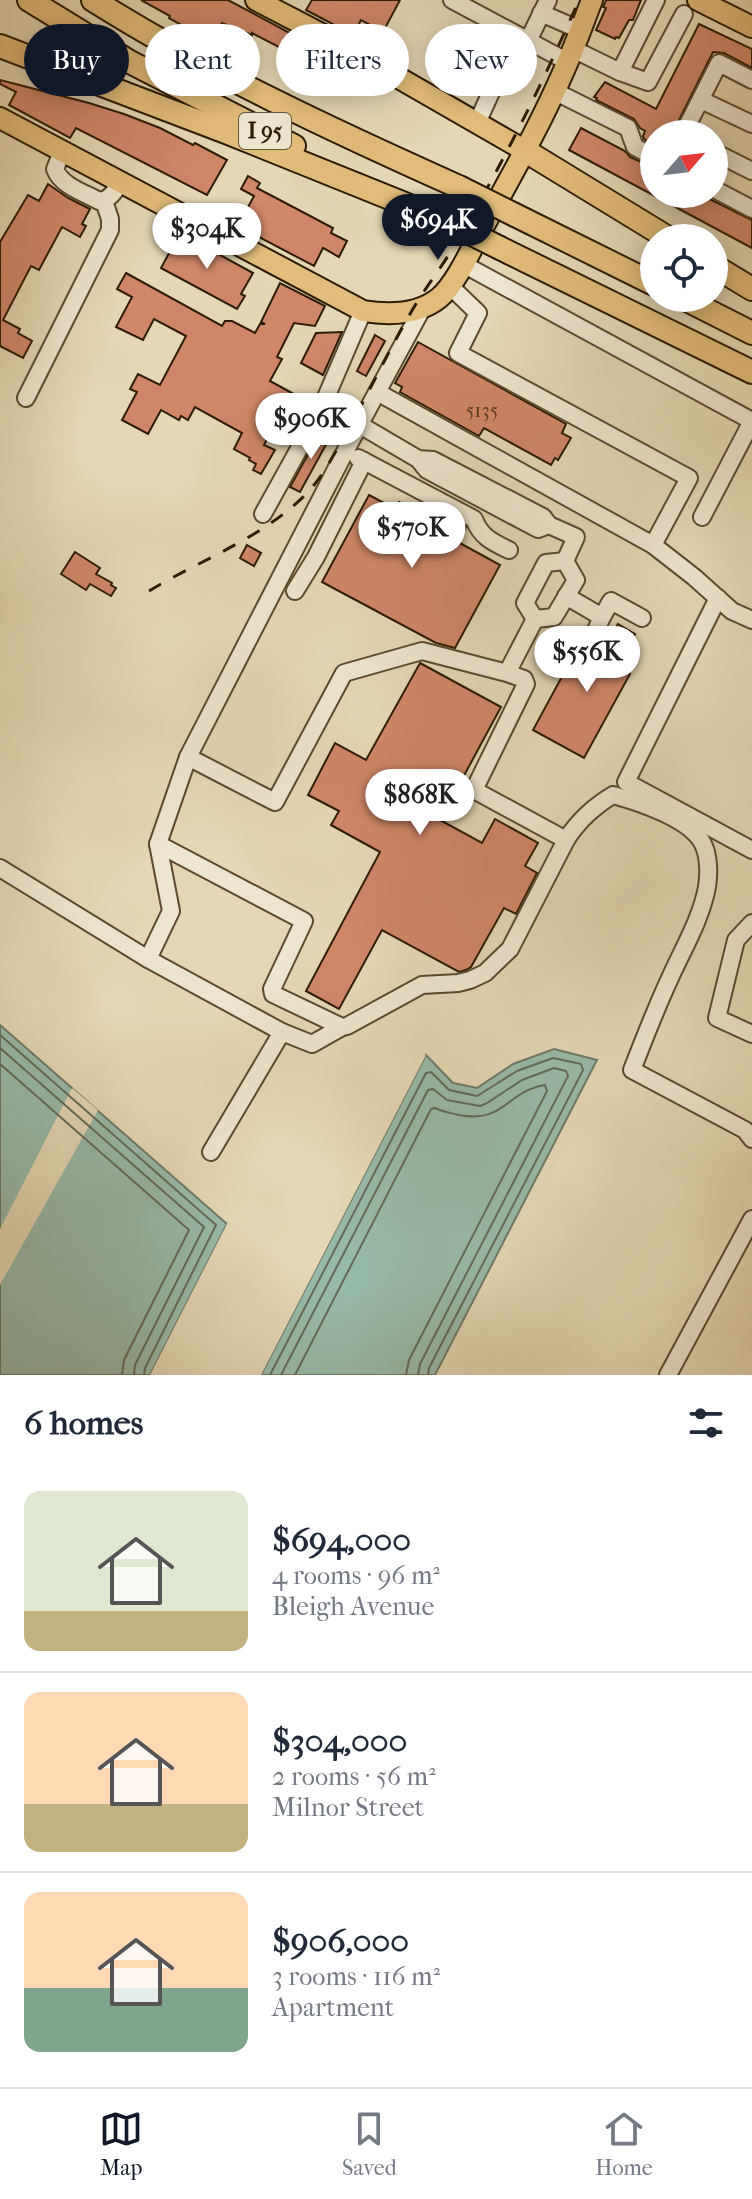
<!DOCTYPE html>
<meta charset="utf-8">
<style>
body{margin:0;font-family:"IM FELL French Canon",serif;background:#f2f2f3;color:#1f2937;height:100vh;display:flex;flex-direction:column;font-size:30px;white-space:nowrap}
*{box-sizing:border-box;margin:0}
p{font-size:26px;color:#747a83}
.icon{flex:none;width:44px;height:44px;fill:none;stroke:currentColor;stroke-width:2;stroke-linecap:round;stroke-linejoin:round}
.map{position:relative;height:1375px;overflow:hidden}
.panel{display:flex;flex-direction:column;background:#fff;flex:1}
.panel>*{flex:none}
.top-card{position:absolute;left:24px;top:24px;width:704px;height:72px;display:flex;gap:16px}
.needle{width:52px;rotate:62deg}
.buttons{position:absolute;left:640px;top:120px;display:grid;gap:16px}
.buttons a{display:grid;place-items:center;width:88px;height:88px;border-radius:50%;background:#fff;box-shadow:0 4px 20px #0003;font-size:40px}
.price{position:absolute;translate:-50% -68px;padding:0 18px;border-radius:28px;background:#fff;color:#222;font-size:26px;line-height:52px;filter:drop-shadow(0 2px 4px #0008)}
.price::after{content:'';position:absolute;left:50%;top:48px;width:24px;height:18px;margin-left:-12px;background:inherit;clip-path:polygon(0 0,100% 0,50% 100%)}
.price.active{background:#111827;color:#fff}
ul{padding:0;list-style:none}
li{display:flex;align-items:center;gap:24px;height:200px;padding:0 24px}
li+li{border-top:2px solid #e0e1e3}
li span{display:grid;place-items:center;flex:none;width:224px;height:160px;border-radius:16px;color:#555}
li>.icon{margin-inline-start:auto}
span .icon{width:96px;height:96px;fill:#fffc;stroke-width:1}
li b{font-size:34px}
h2{display:flex;justify-content:space-between;align-items:center;height:96px;padding:0 24px;font-size:34px}
.chip{padding:0 28px;border-radius:36px;background:#fff;box-shadow:0 4px 20px #0003;font-size:28px;line-height:72px}
.chip.active{background:#111827;color:#fff}
.menu{display:flex;justify-content:space-around;align-items:center;height:112px;border-top:2px solid #e0e1e3;background:#fff;font-size:22px;color:#747a83}
.menu a{display:grid;justify-items:center;gap:4px}
.menu .active{color:#111827}
.map>svg:first-child{display:block}
.water{fill:#97baa8;stroke:#6d7a66;stroke-width:2}
.pier{fill:#e5d7b3}
.lines{fill:none;stroke-linecap:round;stroke-linejoin:round}
.shore{stroke:#626a56;stroke-width:2}
.building{fill:#cf8768;stroke:#2d1b03;stroke-width:2}
.minor-casing{stroke:#5b4a2f;stroke-width:20}
.major-casing{stroke:#2d1b03;stroke-width:24}
.highway-casing{stroke:#2d1b03;stroke-width:26}
.minor{stroke:#eee5ce;stroke-width:16}
.major{stroke:#e2bc7a;stroke-width:20}
.highway{stroke:#e2bc7a;stroke-width:22}
.rail{stroke:#2d1b03;stroke-width:3;stroke-dasharray:14 14;stroke-linecap:butt}
.highway-bridge-casing{stroke:#2d1b03;stroke-width:26;stroke-linecap:butt}
.highway-bridge{stroke:#e2bc7a;stroke-width:22}
.labels{text-anchor:middle;dominant-baseline:central;stroke-width:7;stroke-linejoin:round;paint-order:stroke}
.number-label{font-size:20px;fill:#56361c}
.shield{fill:#eee5ce;stroke:#675840;stroke-width:2}
.shield-label{font-size:22px;font-weight:bold;fill:#2d1b03}
</style>
<div class="map">
<svg width="752" height="1375" viewBox="0 0 752 1375">
<rect width="100%" height="100%" fill="#e5d7b3"/>
<filter id="stains"><feTurbulence type="fractalNoise" baseFrequency=".0025" numOctaves="4"/><feColorMatrix values="0 0 0 0 .2 0 0 0 0 .09 0 0 0 0 .02 0 0 0 .5 -.17"/></filter>
<radialGradient id="worn" r=".72"><stop offset=".6" stop-color="#630" stop-opacity="0"/><stop offset="1" stop-color="#630" stop-opacity=".3"/></radialGradient>
<!-- water -->
<g class="water">
<path d="M0,1025l227,199 -77,151h-150z"/>
<path d="M554,1049l43,11 -162,315h-174l165,-320 27,28 24,5 36,-24z"/>
</g>
<!-- pier -->
<g class="pier">
<path d="M426,1055l-165,320h-4l164,-319z"/>
<path d="M72,1088l26,22 -98,175v-56z"/>
<path d="M229,1220l2,5 -76,150h-5z"/>
</g>
<g class="lines">
<!-- shore -->
<g class="shore">
<path d="M0,1035l216,190 -71,143 -1,7"/>
<path d="M0,1048l204,179 -69,138 -1,10"/>
<path d="M0,1064l189,166 -65,130 -2,15"/>
<path d="M270,1375l156,-302 5,-1 18,18 28,6 40,-25 36,-13 28,6 2,6 -154,298 -1,7"/>
<path d="M281,1375l147,-285 5,-1 14,11 33,6 7,-3 35,-23 32,-12 12,3 2,5 -148,288 -2,11"/>
<path d="M295,1375l136,-266 4,-1c8,4 16,5 24,7 45,9 48,-24 86,-30l2,6 -138,269 -3,15"/>
</g>
</g>
<!-- building -->
<g class="building">
<path d="M141,0h87l86,46 -8,15 -54,-28v2l-30,-12 -10,19 -43,-24 1,-2z"/>
<path d="M312,0h88l-17,32 -22,-12 -8,15 -47,-25z"/>
<path d="M606,0h35l-8,20h-4l-10,18 -3,-1 -1,2 -19,-9 10,-22 -3,-1z"/>
<path d="M699,24l53,25v19l-28,-15 -11,-1 -41,82h-18v11l-10,-6 -1,-3 2,-5 -5,-3 -6,-9 -38,-19 1,-2 -3,-1 11,-15 51,27z"/>
<path d="M0,80l89,23 35,11 36,14 33,17 2,-2 32,17 -20,35 -131,-67 -6,10 -61,-33 7,-13 -16,-8z"/>
<path d="M581,128l44,23 5,6 24,11v26h50l5,5 43,21v28l-183,-98z"/>
<path d="M248,176l12,7 -3,5 76,40 -2,5 16,8 -8,16 -16,-9 -9,18 -76,-40 16,-30 -13,-7z"/>
<path d="M48,184l20,14 22,11 -8,15 4,2 -6,11 -18,-10 -23,43 -8,-4 -28,54 17,9 -2,4 14,8 -9,17 -23,-12v-104l28,-47 11,6z"/>
<path d="M180,233l73,40 -12,21 4,2 -8,13 -76,-41z"/>
<path d="M126,273l96,53 3,-5h7l23,12 5,-9h5l-4,-2 19,-39 45,23 -10,20 -21,-3 -17,34 5,2 -12,22 22,12 -28,52 11,5 -14,24 -8,-4 3,-6 -7,-4 1,-2 -16,-9 8,-16 -47,-26 -7,13 -7,-4 -2,4 -18,-10 -13,24 -26,-14 15,-28 -7,-3 8,-15 22,11 26,-49 -32,-17 -11,21 -27,-13 16,-30 -15,-8z"/>
<path d="M342,332l-19,43 -22,-12 15,-30z"/>
<path d="M375,335l10,6 -19,35 -9,-5z"/>
<path d="M418,342l148,82 -4,9 9,5 -13,22 -3,-2 -4,7 -67,-37 -5,8 -79,-44 2,-5 -7,-4z"/>
<path d="M322,429l9,5 -4,6 1,1 -28,51 -10,-5z"/>
<path d="M369,495l26,14 4,-7 17,10 4,-9 46,24 -8,15 42,23 -45,83 -19,-5 -114,-61z"/>
<path d="M247,545l14,8 -7,13 -14,-8z"/>
<path d="M75,552l25,16 -4,6 16,9 -1,2 5,3 -5,8 -21,-12 -4,6 -25,-16z"/>
<path d="M618,624l17,10 -5,9 6,3 -13,24 7,4 -46,84 -51,-28 46,-85 6,8h8l7,4z"/>
<path d="M420,663l81,44 -61,113 42,23 13,-24 43,24 -13,23 12,7 -21,41 -12,-6 -33,59 -5,3 -7,2 -77,-42 -43,79 -33,-18 74,-139 -49,-27 8,-14 -31,-16 27,-52 31,17z"/>
</g>
<g class="lines">
<defs>
<g id="minor">
<path d="M452,0l116,62"/>
<path d="M541,13l39,17"/>
<path d="M528,41l20,-41"/>
<path d="M482,47l24,13"/>
<path d="M573,49l47,23 36,-72"/>
<path d="M620,72l28,10 36,-68"/>
<path d="M554,91l74,37 7,19 19,10"/>
<path d="M701,100l51,24"/>
<path d="M477,123l40,-88"/>
<path d="M683,134l36,-71 33,17"/>
<path d="M62,152l-7,17c6,17 30,24 44,32 10,0 16,-10 21,-18"/>
<path d="M714,152l38,19"/>
<path d="M714,189l38,20"/>
<path d="M463,264l289,157 -50,96"/>
<path d="M377,392l276,153 36,-67 -231,-125 20,-40 -29,-28"/>
<path d="M26,398l84,-168v-11l-6,-18"/>
<path d="M360,425l58,34 9,11 111,59 11,-4 -6,-8 -110,-57 -15,-1"/>
<path d="M364,461l110,58c7,18 18,23 35,31"/>
<path d="M263,514l58,-105 42,-98"/>
<path d="M549,525l27,12 -11,24"/>
<path d="M653,545l41,32 38,34 20,9"/>
<path d="M295,591l21,-34 48,-96 -6,-3"/>
<path d="M566,596l36,21 9,-16 31,17"/>
<path d="M718,598l-92,184 126,68"/>
<path d="M535,619l19,-2 22,-37 -11,-19"/>
<path d="M535,619l-10,-16 21,-40 19,-2"/>
<path d="M590,643l12,-26"/>
<path d="M507,673l-85,-22 -78,22 -69,129 -87,-45 -30,87 146,77 -32,68 1,5 69,33 5,-1 75,-41 36,-2 12,-3 15,-7 25,-24 56,-109 -92,-50 52,-106 -2,-5 -17,-6 28,-54"/>
<path d="M188,757l160,-311 75,-139"/>
<path d="M566,840c12,-19 27,-33 47,-45 26,7 78,24 90,49 6,12 6,30 4,43 -6,32 -24,62 -37,91 -14,30 -26,61 -38,92l113,60 7,9"/>
<path d="M0,868l148,91 23,-48 -13,-67"/>
<path d="M752,923l-16,17 -19,78 35,16"/>
<path d="M148,959l134,73 -71,120"/>
<path d="M282,1032l30,12 30,-17"/>
<path d="M668,1375l84,-156"/>
</g>
<g id="major">
<path d="M256,0l77,40 191,110"/>
<path d="M698,0l54,27"/>
<path d="M0,118l363,193c25,4 55,4 76,-13 16,-13 32,-48 42,-67 29,-53 60,-107 84,-163 10,-22 18,-45 27,-68"/>
</g>
<g id="highway">
<path d="M29,0l101,62 164,84"/>
<path d="M93,0c116,73 241,131 366,187"/>
<path d="M0,46l226,86 216,87"/>
<path d="M524,150l144,88"/>
<path d="M515,215l139,69"/>
<path d="M500,248l252,124"/>
<path d="M714,266l38,23"/>
<path d="M683,298l69,35"/>
</g>
</defs>
<!-- minor casing -->
<use href="#minor" class="minor-casing"/>
<!-- major casing -->
<use href="#major" class="major-casing"/>
<!-- highway casing -->
<use href="#highway" class="highway-casing"/>
<!-- minor -->
<use href="#minor" class="minor"/>
<!-- major -->
<use href="#major" class="major"/>
<!-- highway -->
<use href="#highway" class="highway"/>
<!-- rail -->
<path class="rail" d="M149,591c53,-32 116,-54 159,-99 15,-16 25,-36 36,-55 23,-41 43,-83 66,-123 13,-23 29,-43 43,-66 47,-79 89,-163 126,-248"/>
<defs>
<g id="highway-bridge">
<path d="M459,187l56,28"/>
<path d="M442,219l58,29"/>
</g>
</defs>
<!-- highway-bridge casing -->
<use href="#highway-bridge" class="highway-bridge-casing"/>
<!-- highway-bridge -->
<use href="#highway-bridge" class="highway-bridge"/>
</g>
<g class="labels">
<!-- number labels -->
<g class="number-label">
<text x="482" y="410">5135</text>
</g>
<!-- shield labels -->
<rect class="shield" x="239" y="113" width="52" height="36" rx="6"/>
<g class="shield-label">
<text x="265" y="131">I 95</text>
</g>
</g>
<rect width="100%" height="100%" filter="url(#stains)"/>
<rect width="100%" height="100%" fill="url(#worn)"/>
</svg>
<div class="buttons">
<a><svg class="needle" viewBox="-14 -14 28 28"><path d="M0-13l5 13h-10z" fill="#e53935"/><path d="M0 13l5-13h-10z" fill="#747a83"/></svg></a>
<a><svg class="icon" aria-label="locate" viewBox="0 0 24 24"><circle cx="12" cy="12" r="6"/><path d="M12 2v4M12 18v4M2 12h4M18 12h4"/></svg></a>
</div>
<b class="price active" style="left:438px;top:262px">$694K</b>
<b class="price" style="left:207px;top:271px">$304K</b>
<b class="price" style="left:311px;top:461px">$906K</b>
<b class="price" style="left:412px;top:570px">$570K</b>
<b class="price" style="left:587px;top:694px">$556K</b>
<b class="price" style="left:420px;top:837px">$868K</b>
<div class="top-card">
<a class="chip active">Buy</a>
<a class="chip">Rent</a>
<a class="chip">Filters</a>
<a class="chip">New</a>
</div>
</div>
<section class="panel">
<h2>6 homes<svg class="icon" aria-label="filters" viewBox="0 0 24 24"><path d="M4 7h16M4 17h16"/><circle cx="9" cy="7" r="2"/><circle cx="15" cy="17" r="2"/></svg></h2>
<ul>
<li><span style="background:linear-gradient(#dfe7d0 75%,#c2b280 0)"><svg class="icon" aria-label="home" viewBox="0 0 24 24"><path d="M3 11l9-7 9 7M6 9v11h12V9"/></svg></span><div><b>$694,000</b><p>4 rooms · 96 m²</p><p>Bleigh Avenue</p></div></li>
<li><span style="background:linear-gradient(#ffd9b3 70%,#c2b280 0)"><svg class="icon" aria-label="home" viewBox="0 0 24 24"><path d="M3 11l9-7 9 7M6 9v11h12V9"/></svg></span><div><b>$304,000</b><p>2 rooms · 56 m²</p><p>Milnor Street</p></div></li>
<li><span style="background:linear-gradient(#ffd9b3 60%,#7fa58c 0)"><svg class="icon" aria-label="home" viewBox="0 0 24 24"><path d="M3 11l9-7 9 7M6 9v11h12V9"/></svg></span><div><b>$906,000</b><p>3 rooms · 116 m²</p><p>Apartment</p></div></li>
</ul>
</section>
<nav class="menu">
<a class="active"><svg class="icon" aria-label="map" viewBox="0 0 24 24"><path d="M3 6l6-2 6 2 6-2v14l-6 2-6-2-6 2zM9 4v14M15 6v14"/></svg>Map</a>
<a><svg class="icon" aria-label="saved" viewBox="0 0 24 24"><path d="M7 4h10v16l-5-4-5 4z"/></svg>Saved</a>
<a><svg class="icon" aria-label="home" viewBox="0 0 24 24"><path d="M3 11l9-7 9 7M6 9v11h12V9"/></svg>Home</a>
</nav>
